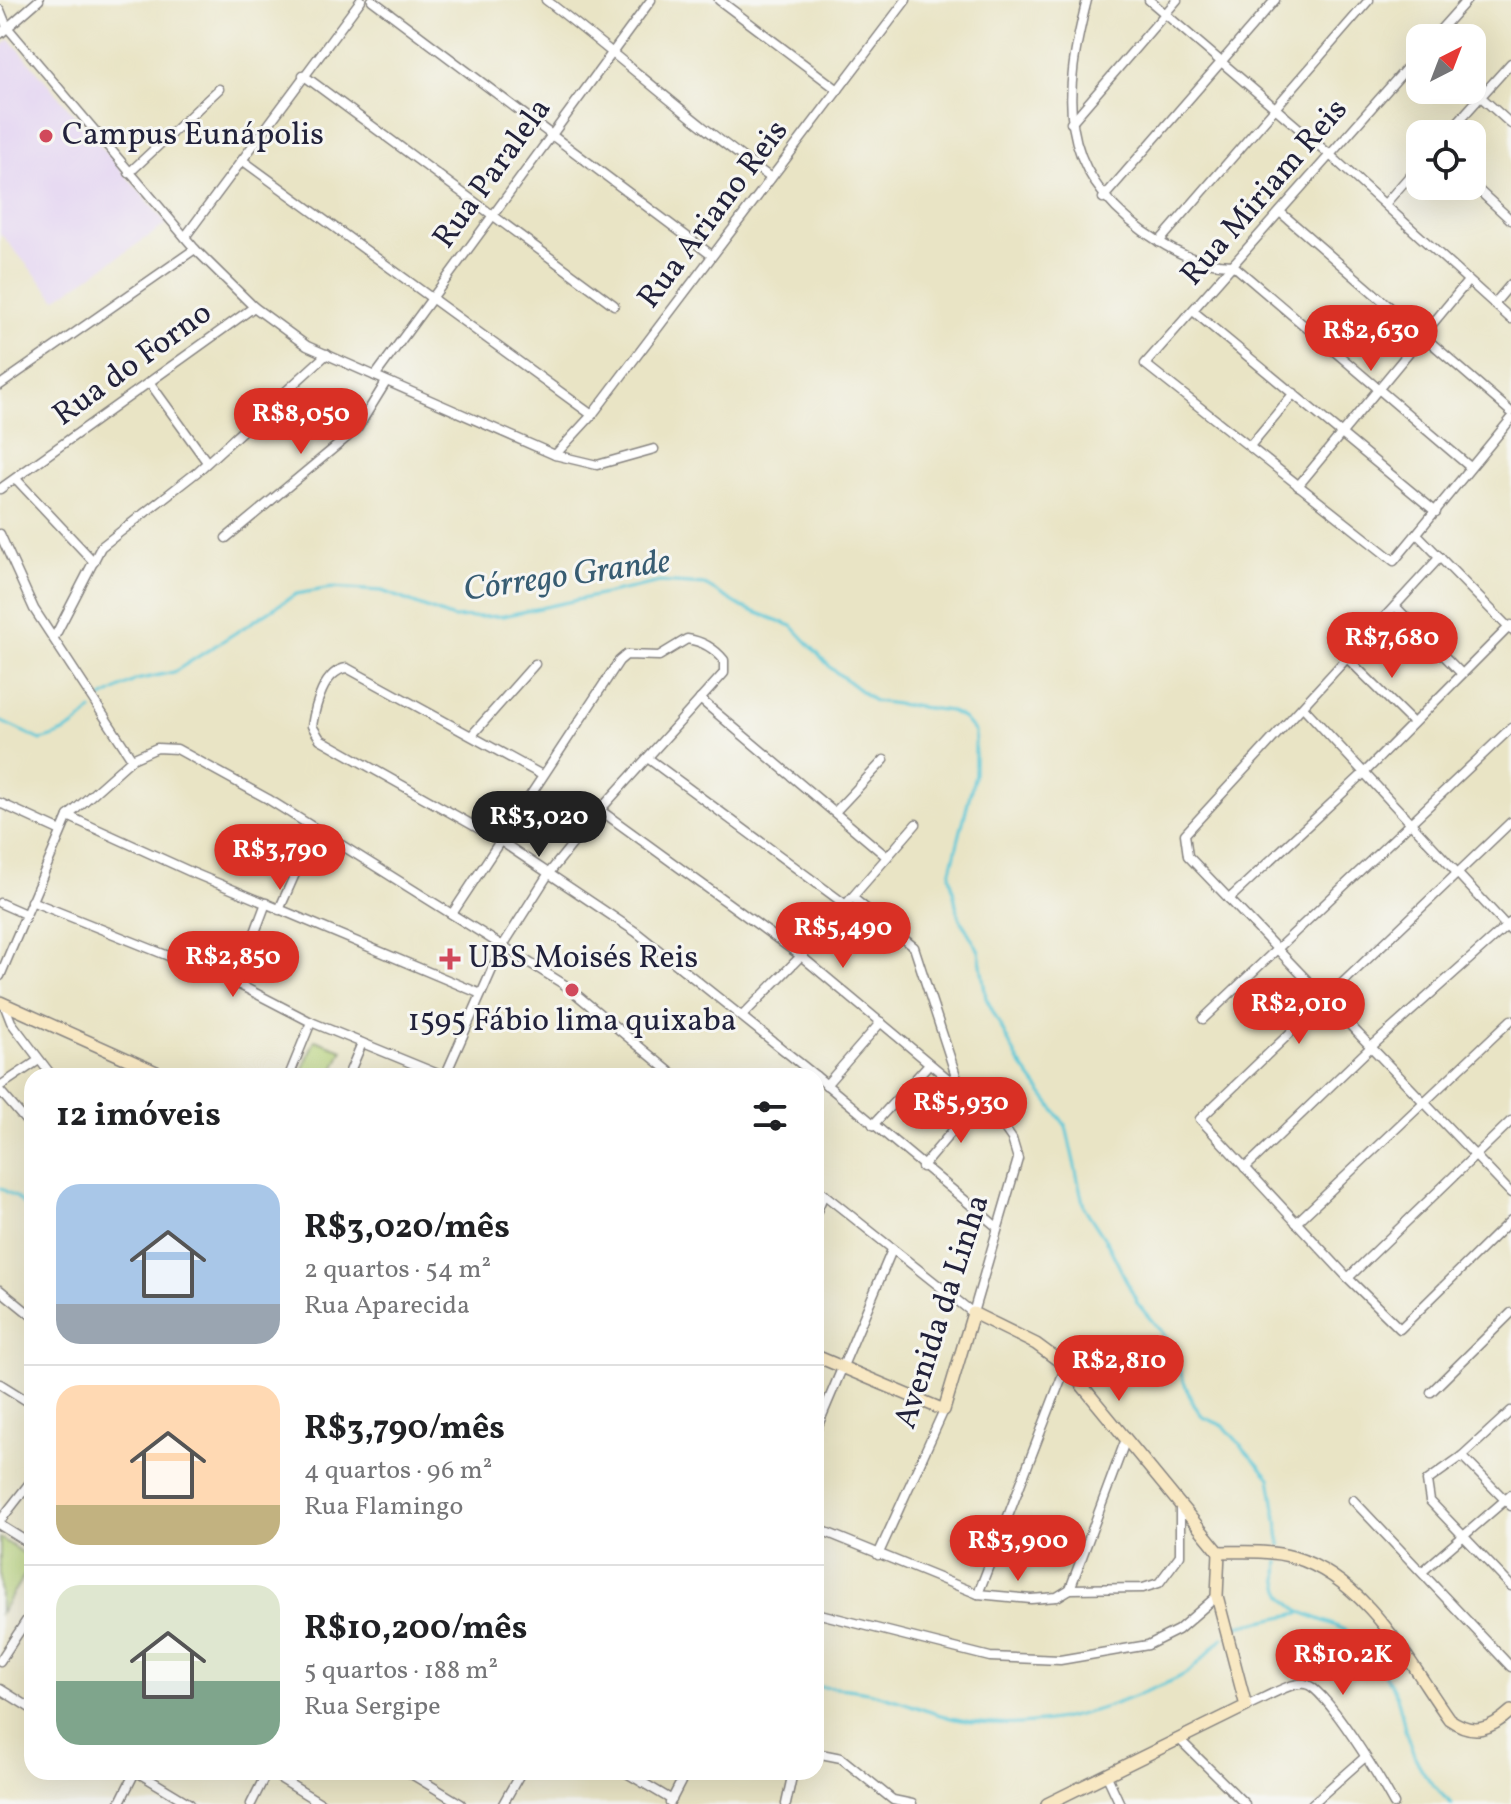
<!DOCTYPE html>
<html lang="pt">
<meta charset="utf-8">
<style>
body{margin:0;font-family:Vollkorn,serif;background:#f6f6f6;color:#202124;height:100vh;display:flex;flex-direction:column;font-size:30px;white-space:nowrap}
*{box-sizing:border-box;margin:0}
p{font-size:26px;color:#757577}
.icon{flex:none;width:44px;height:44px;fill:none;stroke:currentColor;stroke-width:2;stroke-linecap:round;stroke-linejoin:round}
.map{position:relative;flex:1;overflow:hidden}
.drawer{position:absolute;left:24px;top:1068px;width:800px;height:712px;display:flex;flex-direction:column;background:#fff;border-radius:24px;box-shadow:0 8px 32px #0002}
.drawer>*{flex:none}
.needle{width:52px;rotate:42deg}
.controls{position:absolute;left:1406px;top:24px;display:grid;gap:16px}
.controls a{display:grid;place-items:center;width:80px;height:80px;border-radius:16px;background:#fff;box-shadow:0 8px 32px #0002;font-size:40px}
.price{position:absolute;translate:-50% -68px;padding:0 18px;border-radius:28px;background:#d93025;color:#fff;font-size:26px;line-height:52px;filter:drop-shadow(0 2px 4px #0008)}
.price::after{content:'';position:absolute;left:50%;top:48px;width:24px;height:18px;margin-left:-12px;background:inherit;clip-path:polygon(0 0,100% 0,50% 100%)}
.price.current{background:#222;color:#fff}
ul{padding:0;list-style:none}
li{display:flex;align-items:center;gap:24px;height:200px;padding:0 32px}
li+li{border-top:2px solid #e0e0e0}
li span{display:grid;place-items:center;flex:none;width:224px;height:160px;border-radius:24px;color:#555}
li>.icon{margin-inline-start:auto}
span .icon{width:96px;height:96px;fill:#fffc;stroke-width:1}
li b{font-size:34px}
h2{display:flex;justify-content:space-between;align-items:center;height:96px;padding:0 32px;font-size:34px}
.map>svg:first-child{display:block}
.built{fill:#e3d3f2}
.green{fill:#b6d278;stroke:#6c7a5a;stroke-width:2}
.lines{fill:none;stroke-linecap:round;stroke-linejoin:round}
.stream{stroke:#5ec8d8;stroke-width:3}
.street-casing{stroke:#868380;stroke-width:11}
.secondary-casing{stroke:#868380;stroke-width:14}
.street{stroke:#fff;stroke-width:8}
.secondary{stroke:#f8e8c3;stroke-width:11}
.poi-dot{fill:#d1495b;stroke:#f6f6f2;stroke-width:3}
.labels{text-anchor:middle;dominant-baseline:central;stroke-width:6;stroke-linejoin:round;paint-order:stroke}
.poi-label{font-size:32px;fill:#22223b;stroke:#f6f6f2;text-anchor:start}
.street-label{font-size:32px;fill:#22223b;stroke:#f6f6f2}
.water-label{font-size:34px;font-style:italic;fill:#375c72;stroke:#f6f6f2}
</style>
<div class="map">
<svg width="1511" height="1804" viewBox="0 0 1511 1804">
<rect width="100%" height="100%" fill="#f6f6f2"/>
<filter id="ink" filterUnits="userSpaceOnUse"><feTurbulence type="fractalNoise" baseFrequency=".0125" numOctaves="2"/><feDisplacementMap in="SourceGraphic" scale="16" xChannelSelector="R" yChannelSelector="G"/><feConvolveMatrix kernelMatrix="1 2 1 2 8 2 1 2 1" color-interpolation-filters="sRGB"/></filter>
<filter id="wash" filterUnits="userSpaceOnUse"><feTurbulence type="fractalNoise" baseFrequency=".006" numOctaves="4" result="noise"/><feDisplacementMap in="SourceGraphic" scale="32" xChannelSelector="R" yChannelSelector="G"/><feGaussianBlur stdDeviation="1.8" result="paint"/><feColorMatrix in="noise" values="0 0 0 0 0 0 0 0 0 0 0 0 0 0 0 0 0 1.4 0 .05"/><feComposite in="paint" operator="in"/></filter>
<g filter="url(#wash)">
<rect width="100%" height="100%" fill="#e9e4c5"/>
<!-- built -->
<path class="built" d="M10,39l157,185 -111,75 -56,-66v-185z"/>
<!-- green -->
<g class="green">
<path d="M315,1040l28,10 -12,26h-31z"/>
<path d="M0,1538l32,21v4l-32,50z"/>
</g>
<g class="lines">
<!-- stream -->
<g class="stream">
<path d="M102,698l34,-18 38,-8 122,-78 35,-6 51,3 71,27 50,-2 157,-34 45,3 37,22 50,19 40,43 42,32 76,10 13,7 12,14v42l-25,100 8,41 21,36 7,47 33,64 47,64 18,81 24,37 30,60 30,36 24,62 11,15 21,9 46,52 11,67"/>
<path d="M0,721l41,19c23,-6 35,-13 51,-30"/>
<path d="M0,1188l16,9 16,16"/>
<path d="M1279,1562c-9,63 57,49 84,83 13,15 26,34 34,52 5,13 6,28 11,42 8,26 24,48 44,65"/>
<path d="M1229,1633l8,-7 63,-13"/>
<path d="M816,1687c54,1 70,10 118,26 71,24 149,7 215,-23 12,-5 28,-10 39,-18 13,-9 23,-24 35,-34"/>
</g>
</g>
</g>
<g filter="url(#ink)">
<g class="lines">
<defs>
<g id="street">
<path d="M372,0l338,254"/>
<path d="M546,0c76,58 147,123 225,178"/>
<path d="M719,0l119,90"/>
<path d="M1087,0c-24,94 -31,168 56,231 30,21 53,33 90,34l237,202"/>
<path d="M1149,0l181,155 181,164"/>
<path d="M0,10l7,17 188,222 59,58 53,39 248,109 42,10 57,-16"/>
<path d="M0,34l39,-34"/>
<path d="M1433,38l34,-38"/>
<path d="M1420,53l-275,311 249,197 117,-142"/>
<path d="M303,75l311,230"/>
<path d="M1481,97l30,27"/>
<path d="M1071,123l106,-123"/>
<path d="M1447,134l64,-71"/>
<path d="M242,160l350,255"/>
<path d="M129,173l90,-84"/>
<path d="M1472,184l39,36"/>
<path d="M1103,198l172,-198"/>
<path d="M1385,204l35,-40"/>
<path d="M1280,212l231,200"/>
<path d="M185,237l176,-237"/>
<path d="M1159,242l210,-242"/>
<path d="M1494,304l17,-20"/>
<path d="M1193,311l243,201"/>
<path d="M375,376l276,-376"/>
<path d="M150,383l57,79"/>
<path d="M0,385l195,-136"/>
<path d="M1250,446l44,-53"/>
<path d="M555,455l37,-40 314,-415"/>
<path d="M16,479l78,83"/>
<path d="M1298,486l170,-205"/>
<path d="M0,489l254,-182"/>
<path d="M0,534l34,75 98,150"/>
<path d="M1417,534l94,96"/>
<path d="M226,538l131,-109 29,-47"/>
<path d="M1440,557l-255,277 3,22 323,337"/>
<path d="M1395,606l67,68"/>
<path d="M55,636l46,-89 96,-75 130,-118"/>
<path d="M1348,659l65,64"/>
<path d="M700,699l187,158"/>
<path d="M1304,708l207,223"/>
<path d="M472,735l63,-71"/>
<path d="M649,759l197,146"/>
<path d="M542,775l-195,-107c-23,2 -32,39 -35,58l8,13 179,101 137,92 180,144"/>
<path d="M0,803l61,28"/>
<path d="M600,810l201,146 200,167 11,16 6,20 -45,154 -157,-125"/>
<path d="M835,812l49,-52"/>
<path d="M68,816l123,56 290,122"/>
<path d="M1511,822l-311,297 148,159 52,51 111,-109"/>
<path d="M853,898l61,49 46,141"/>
<path d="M1229,899l135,-126 147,-148"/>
<path d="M31,901l205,82 75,39 132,54"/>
<path d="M0,903l25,11"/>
<path d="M279,910l35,-79"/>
<path d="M0,976l68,-160 64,-57 25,-11 20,1 91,50 297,186 110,91"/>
<path d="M236,983l30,-80"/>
<path d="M4,1004l7,18 41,54"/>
<path d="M743,1015l58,-59 115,-132"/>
<path d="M1203,1019l308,-291"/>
<path d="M289,1076l22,-54"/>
<path d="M348,1076l14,-33"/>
<path d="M445,1076l57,-129 47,-74 51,-63 124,-137v-13c-10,-12 -22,-19 -37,-21l-28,17 -33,-1 -7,6 -167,253"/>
<path d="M816,1076l181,151"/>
<path d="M826,1085l55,-63"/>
<path d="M0,1086l39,-26"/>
<path d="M0,1091l32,37"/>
<path d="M873,1125l56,-61"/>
<path d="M922,1167l54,-64"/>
<path d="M1245,1168l126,-121 140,-125"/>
<path d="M816,1213l8,-19"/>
<path d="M1296,1223l215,-203"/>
<path d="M1348,1278l163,-157"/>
<path d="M0,1290l32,26"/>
<path d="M0,1384l32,20"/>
<path d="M1431,1392l80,-79"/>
<path d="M1511,1411l-49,45 -35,25 3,20 81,85"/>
<path d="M816,1430l76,-180"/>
<path d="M1462,1456l49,50"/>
<path d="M1353,1500l158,167"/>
<path d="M0,1521l32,-41"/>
<path d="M0,1525l32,20"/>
<path d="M816,1528l162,66 53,5 26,-2 13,-8 73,-1 16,-5 21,-28v-51"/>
<path d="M878,1555l66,-145"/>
<path d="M1423,1571l88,-76"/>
<path d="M1070,1589l56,-150"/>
<path d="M978,1594l88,-228"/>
<path d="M816,1613l174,44 70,3 88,-15 30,-15 39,-34"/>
<path d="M0,1661l32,-49"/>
<path d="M0,1689l32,20"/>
<path d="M1246,1706c16,-6 43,-24 59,-22 20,2 78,100 89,120"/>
<path d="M1180,1740l65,64"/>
<path d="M816,1753l25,5 52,42 19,4"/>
<path d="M137,1772l53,32"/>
<path d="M270,1772l52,32"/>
<path d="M408,1772l53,32"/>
<path d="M625,1772l47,28"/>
<path d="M1107,1776l13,28"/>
<path d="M670,1803l16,-31"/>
<path d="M119,1804l16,-32"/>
<path d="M251,1804l16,-32"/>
<path d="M503,1804l18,-32"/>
<path d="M786,1804l7,-32"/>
<path d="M1312,1804l52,-46"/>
</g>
<g id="secondary">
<path d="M0,1002l165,74"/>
<path d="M816,1356l128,54 29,-97 63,31 30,22 153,186c25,0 51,-2 74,5 74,22 115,104 156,162 24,17 41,11 62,-8"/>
<path d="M1047,1804l199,-98 -29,-110 2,-44"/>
</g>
</defs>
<!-- street casing -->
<use href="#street" class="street-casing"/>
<!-- secondary casing -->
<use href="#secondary" class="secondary-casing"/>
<!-- street -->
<use href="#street" class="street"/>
<!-- secondary -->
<use href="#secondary" class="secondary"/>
</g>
</g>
<!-- markers -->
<g class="poi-dot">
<circle cx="46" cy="136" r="8"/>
<path d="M446 947h8v8h8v8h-8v8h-8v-8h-8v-8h8z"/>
<circle cx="572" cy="990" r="8"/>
</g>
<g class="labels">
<!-- poi labels -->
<g class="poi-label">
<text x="62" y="136">Campus Eunápolis</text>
<text x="468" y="959">UBS Moisés Reis</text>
<text x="572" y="1022" text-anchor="middle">1595 Fábio lima quixaba</text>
</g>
<!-- street labels -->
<g class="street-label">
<text transform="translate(493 174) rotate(-54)">Rua Paralela</text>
<text transform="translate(1265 193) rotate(-49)">Rua Miriam Reis</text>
<text transform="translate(714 215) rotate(-53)">Rua Ariano Reis</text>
<text transform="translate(133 365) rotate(-36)">Rua do Forno</text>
<text transform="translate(943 1312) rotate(-72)">Avenida da Linha</text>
</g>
<!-- water labels -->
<g class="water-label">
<text transform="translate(567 577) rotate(-8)">Córrego Grande</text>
</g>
</g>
</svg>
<div class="controls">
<a><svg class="needle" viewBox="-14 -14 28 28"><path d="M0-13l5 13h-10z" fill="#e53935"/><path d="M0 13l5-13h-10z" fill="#757577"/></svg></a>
<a><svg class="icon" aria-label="locate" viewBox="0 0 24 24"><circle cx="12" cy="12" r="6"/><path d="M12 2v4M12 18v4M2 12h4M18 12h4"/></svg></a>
</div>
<b class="price" style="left:1371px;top:373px">R$2,630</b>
<b class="price" style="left:301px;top:456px">R$8,050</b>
<b class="price" style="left:1392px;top:680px">R$7,680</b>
<b class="price current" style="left:539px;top:859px">R$3,020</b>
<b class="price" style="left:280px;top:892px">R$3,790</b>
<b class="price" style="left:843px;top:970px">R$5,490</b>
<b class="price" style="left:233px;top:999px">R$2,850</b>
<b class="price" style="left:1299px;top:1046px">R$2,010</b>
<b class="price" style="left:961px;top:1145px">R$5,930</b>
<b class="price" style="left:1119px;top:1403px">R$2,810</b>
<b class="price" style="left:1018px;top:1583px">R$3,900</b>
<b class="price" style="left:1343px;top:1697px">R$10.2K</b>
<section class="drawer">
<h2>12 imóveis<svg class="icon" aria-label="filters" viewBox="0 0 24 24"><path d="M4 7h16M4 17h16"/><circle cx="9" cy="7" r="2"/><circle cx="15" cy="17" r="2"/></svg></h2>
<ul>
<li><span style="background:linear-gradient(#a9c7e8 75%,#9aa5b1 0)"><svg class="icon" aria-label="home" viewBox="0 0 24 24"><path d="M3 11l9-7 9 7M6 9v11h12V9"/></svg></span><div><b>R$3,020/mês</b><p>2 quartos · 54 m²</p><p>Rua Aparecida</p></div></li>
<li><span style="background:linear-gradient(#ffd9b3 75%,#c2b280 0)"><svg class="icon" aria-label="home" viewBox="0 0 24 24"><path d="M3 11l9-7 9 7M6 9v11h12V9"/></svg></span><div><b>R$3,790/mês</b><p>4 quartos · 96 m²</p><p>Rua Flamingo</p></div></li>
<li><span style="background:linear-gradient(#dfe7d0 60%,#7fa58c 0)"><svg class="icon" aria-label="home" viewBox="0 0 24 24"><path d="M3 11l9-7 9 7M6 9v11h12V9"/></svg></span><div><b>R$10,200/mês</b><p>5 quartos · 188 m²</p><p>Rua Sergipe</p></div></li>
</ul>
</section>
</div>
